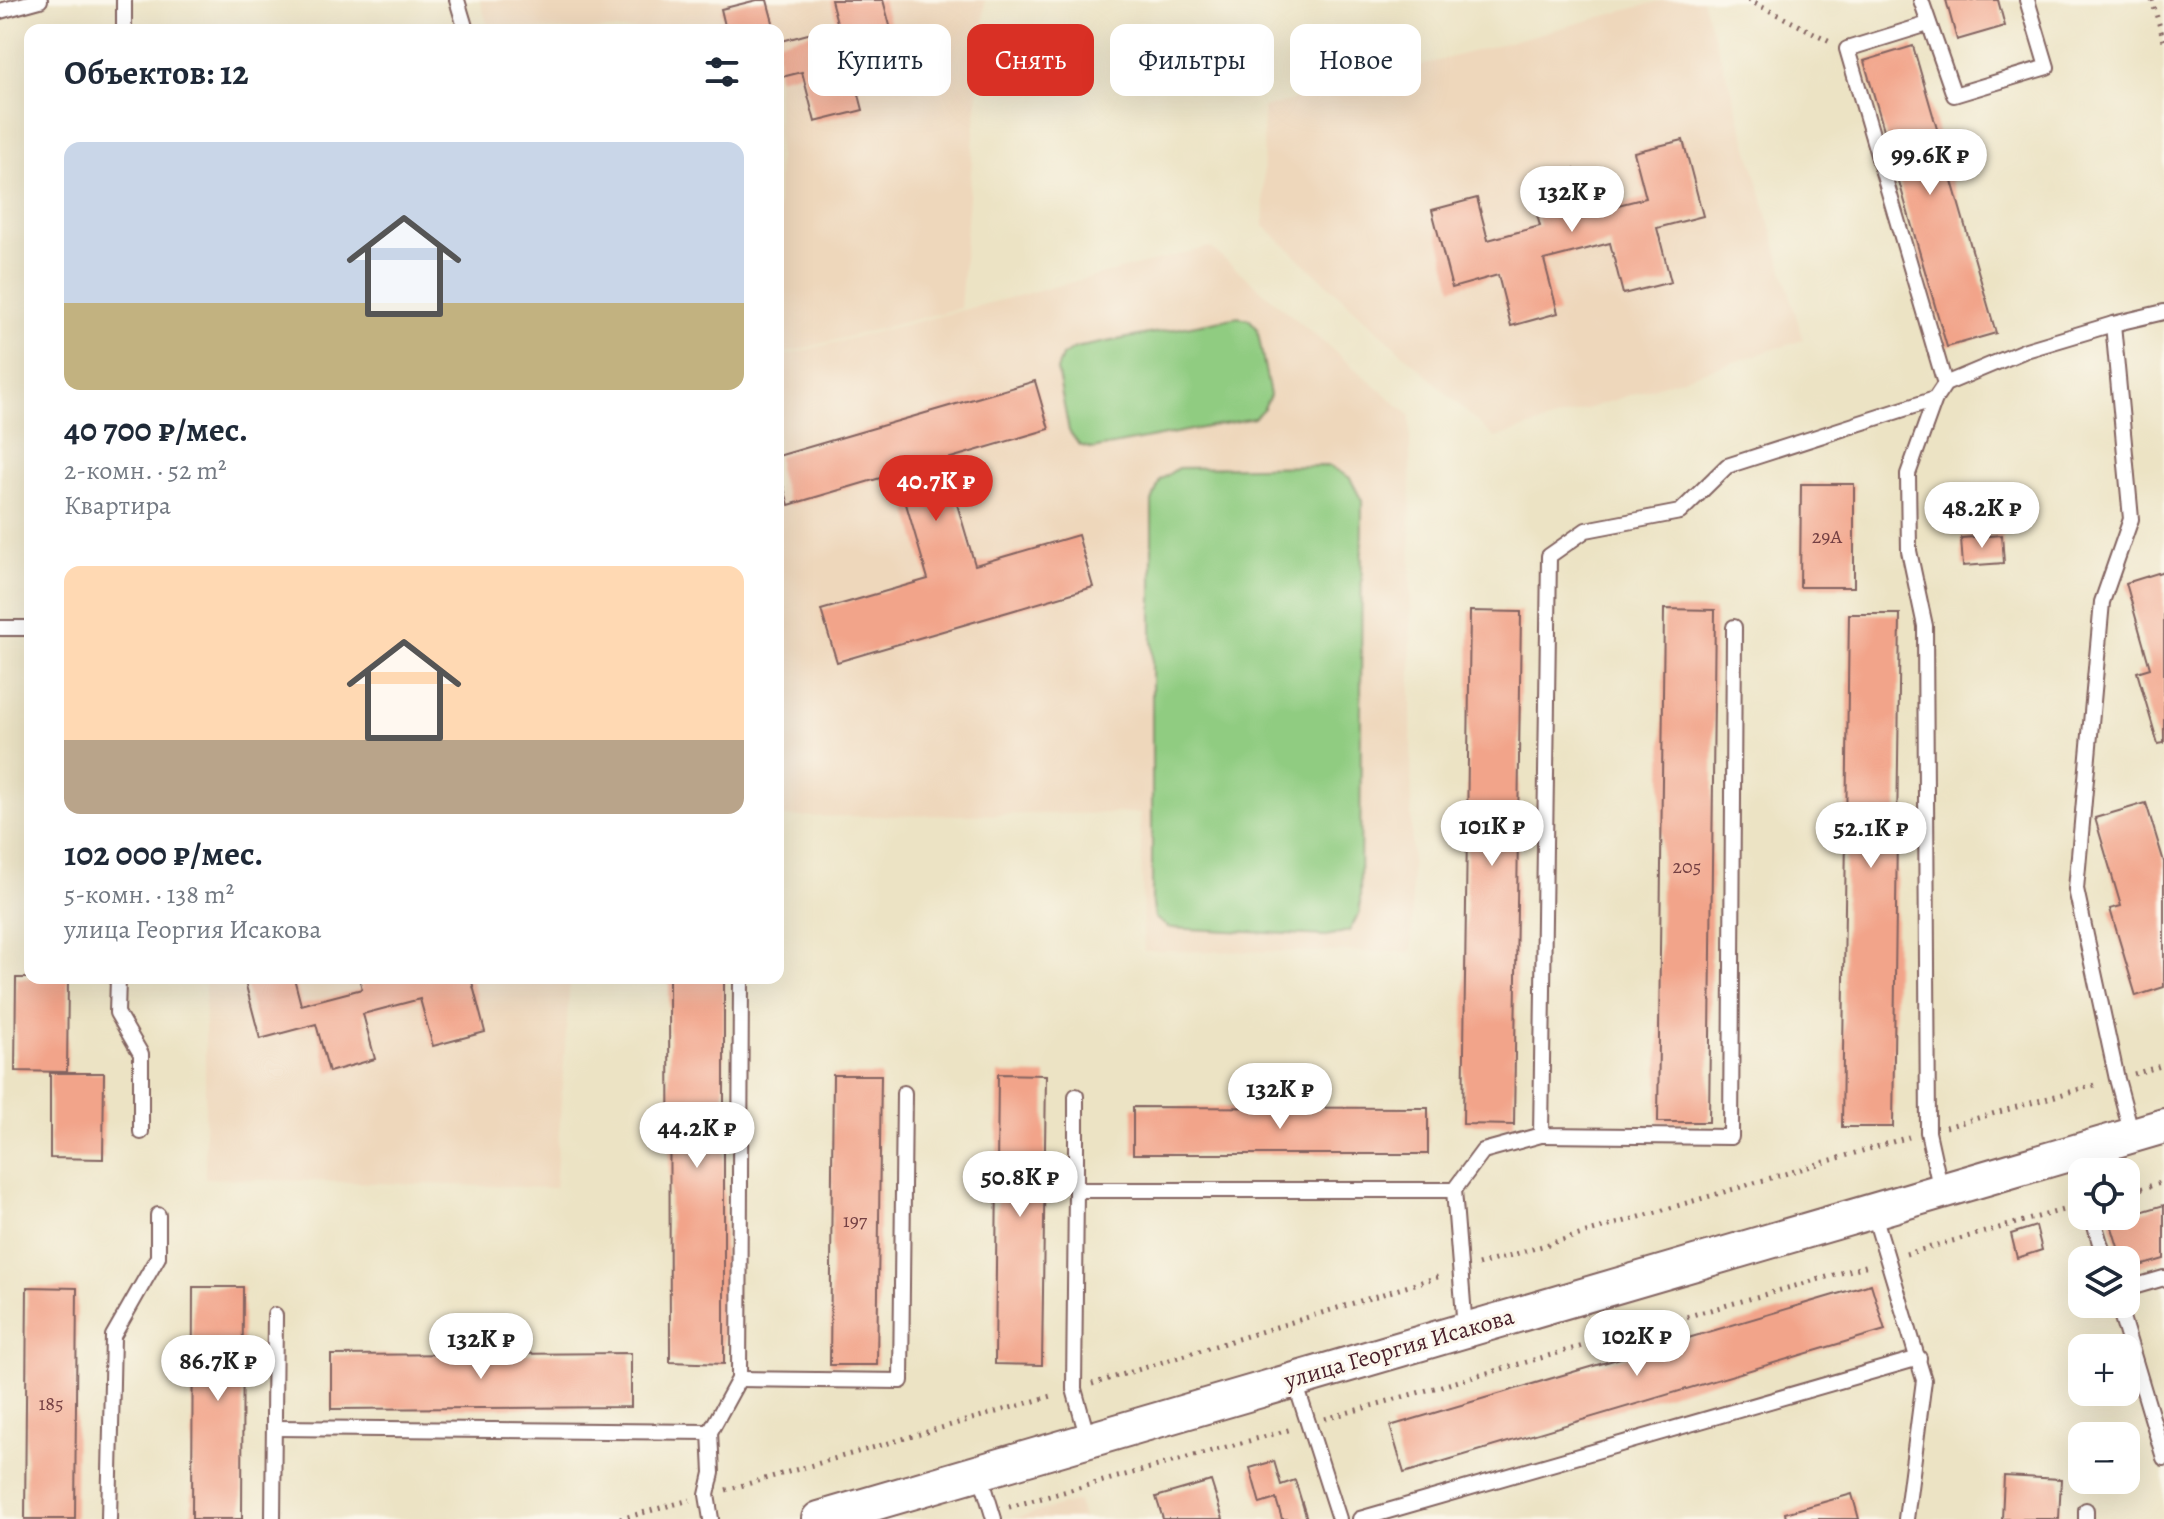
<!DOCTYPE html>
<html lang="ru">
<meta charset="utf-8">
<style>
body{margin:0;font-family:Alegreya,serif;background:#f6f6f7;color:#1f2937;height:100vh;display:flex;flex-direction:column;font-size:30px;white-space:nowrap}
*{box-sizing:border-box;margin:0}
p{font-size:26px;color:#747a83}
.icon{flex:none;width:44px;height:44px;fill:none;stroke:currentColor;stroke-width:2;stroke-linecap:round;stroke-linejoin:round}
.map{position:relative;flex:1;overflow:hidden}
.details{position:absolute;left:24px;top:24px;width:760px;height:960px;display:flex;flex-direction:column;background:#fff;border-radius:16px;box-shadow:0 8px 32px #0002}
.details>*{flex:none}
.hud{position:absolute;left:808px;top:24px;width:760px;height:72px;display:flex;gap:16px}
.buttons{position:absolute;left:2068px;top:1158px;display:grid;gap:16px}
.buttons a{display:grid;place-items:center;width:72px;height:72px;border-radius:16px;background:#fff;box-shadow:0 8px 32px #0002;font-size:40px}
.price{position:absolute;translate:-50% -68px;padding:0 18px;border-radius:28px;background:#fff;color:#222;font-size:26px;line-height:52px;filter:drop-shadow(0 2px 4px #0008)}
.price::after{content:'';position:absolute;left:50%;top:48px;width:24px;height:18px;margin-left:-12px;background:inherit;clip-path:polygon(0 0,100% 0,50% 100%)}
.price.selected{background:#d93025;color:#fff}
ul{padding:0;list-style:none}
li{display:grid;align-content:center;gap:16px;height:424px;padding:0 40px}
li span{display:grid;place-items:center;height:248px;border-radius:16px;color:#555}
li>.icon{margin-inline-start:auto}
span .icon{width:144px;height:144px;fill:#fffc;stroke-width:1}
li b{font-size:34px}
h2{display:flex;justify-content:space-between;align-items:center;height:96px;padding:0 40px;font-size:34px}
.tag{padding:0 28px;border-radius:16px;background:#fff;box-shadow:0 8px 32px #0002;font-size:28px;line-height:72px}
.tag.selected{background:#d93025;color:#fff}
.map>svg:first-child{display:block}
.built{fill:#eed7bb}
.green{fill:#90cc81;stroke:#6d7656;stroke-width:2}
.building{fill:#f2a48a}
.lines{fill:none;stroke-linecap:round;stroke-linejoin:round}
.service-casing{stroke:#836461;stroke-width:18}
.tertiary-casing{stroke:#836461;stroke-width:38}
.path{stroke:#836461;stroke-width:5;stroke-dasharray:2 6;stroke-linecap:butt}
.service{stroke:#fff;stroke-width:14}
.tertiary{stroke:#fff;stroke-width:34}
.labels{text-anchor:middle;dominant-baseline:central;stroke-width:6;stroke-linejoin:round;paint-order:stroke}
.number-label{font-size:20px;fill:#744043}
.street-label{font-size:24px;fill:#4a1f2b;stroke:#fbf7ec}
</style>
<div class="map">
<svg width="2164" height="1519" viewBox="0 0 2164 1519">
<rect width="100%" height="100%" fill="#fbf7ec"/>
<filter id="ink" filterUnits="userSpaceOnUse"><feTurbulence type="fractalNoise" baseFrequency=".0125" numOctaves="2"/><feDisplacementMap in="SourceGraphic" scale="16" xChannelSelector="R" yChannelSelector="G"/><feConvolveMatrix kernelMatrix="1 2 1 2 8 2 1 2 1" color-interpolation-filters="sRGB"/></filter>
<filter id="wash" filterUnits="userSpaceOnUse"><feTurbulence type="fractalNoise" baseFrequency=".006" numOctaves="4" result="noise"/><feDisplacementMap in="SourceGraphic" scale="32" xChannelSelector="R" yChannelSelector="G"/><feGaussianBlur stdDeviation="1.8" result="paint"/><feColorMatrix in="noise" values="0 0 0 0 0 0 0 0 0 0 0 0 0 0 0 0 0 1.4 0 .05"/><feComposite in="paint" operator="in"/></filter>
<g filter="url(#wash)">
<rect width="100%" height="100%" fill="#ece3c4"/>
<!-- built -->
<g class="built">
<path d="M480,0h505l-25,308 -182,47v-325h-289z"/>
<path d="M1664,0h38l32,98 69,242 -308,98 -231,-212 -1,-118z"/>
<path d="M1210,247l200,168 2,537 -268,-1 -4,-138 -362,4v-460z"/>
<path d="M205,978h365l-15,210 -350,-10z"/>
<path d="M1078,1501l5,18h-72z"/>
</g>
<!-- green -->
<g class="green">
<path d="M1238,317l11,2 8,9 13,67 -6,13 -10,10 -162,31 -13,-4 -10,-14 -12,-61 5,-14 13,-8z"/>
<path d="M1330,466l20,12 12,23 -2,411 -11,19 -23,5 -157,-8 -14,-10 -3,-19v-397l8,-22 18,-12z"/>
</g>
<g id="blocks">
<!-- building -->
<g class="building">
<path d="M757,0h10l8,30h-49l-5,-21z"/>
<path d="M831,0h52l12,44 -46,12 14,54 -48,12 -13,-50 -24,6v-36l60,-16z"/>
<path d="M1946,0h52l7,26 -48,14z"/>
<path d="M1913,46l83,287 -49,14 -83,-286z"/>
<path d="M1683,140l20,76 -46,12 14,54 -48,12 -13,-51 -66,17 14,53 -47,13 -13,-51 -46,13 -20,-78 45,-12 11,42 52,-14 -12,-45 46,-12 12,44 60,-15 -12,-46z"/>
<path d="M1035,381l14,48 -105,31 31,105 103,-30 15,52 -256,75 -16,-52 107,-31 -31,-106 -108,32 -11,-36v-13z"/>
<path d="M1801,484h53v103h-54z"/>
<path d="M2002,535l2,28 -41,3 -2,-28z"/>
<path d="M2164,571v172l-6,1 -21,-72 13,-4 -24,-85z"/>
<path d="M1664,609l51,1 -6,512h-51z"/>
<path d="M1470,611l51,1 -7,513 -51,-1z"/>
<path d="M1849,614h51l-7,513h-51z"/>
<path d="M2146,803l18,59v125l-28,9 -26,-87 11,-3 -26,-88z"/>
<path d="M16,978h52l-1,94 -52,-1z"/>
<path d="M244,978h50l7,27 61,-16 -3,-11h112l14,54 -52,14 -13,-47 -57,15 12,45 -46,13 -13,-48 -56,15z"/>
<path d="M669,978h55v386l-54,-2z"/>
<path d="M50,1073h54l-1,86 -53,-1z"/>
<path d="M998,1074l48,1 -4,290 -47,-1z"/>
<path d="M833,1075h48l-4,290h-47z"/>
<path d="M1133,1107l295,1v46h-295z"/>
<path d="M2164,1205v54l-38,11v-10h-4l-12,-39z"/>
<path d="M2036,1226l6,24 -25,8 -6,-24z"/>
<path d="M1871,1284l14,46 -481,143 -14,-47z"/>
<path d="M27,1287l50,1 -2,231h-50z"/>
<path d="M193,1287h50l-1,232h-50z"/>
<path d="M631,1353v54l-300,2v-54z"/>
<path d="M1274,1461l7,24 14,-5 12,39h-25l-6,-20 -16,5 -10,-36z"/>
<path d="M2004,1476l57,3 -2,40h-57z"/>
<path d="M1211,1481l12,38h-60l-7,-22z"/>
<path d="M1852,1494l7,25h-73l-1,-6z"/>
</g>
</g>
</g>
<g filter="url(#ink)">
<use href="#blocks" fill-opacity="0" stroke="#836461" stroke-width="2"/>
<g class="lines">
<defs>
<g id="service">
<path d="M457,0l9,30"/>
<path d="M1921,0l33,95 93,-28 -20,-67"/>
<path d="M0,11l40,-11"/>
<path d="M1928,24l-81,25 98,335"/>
<path d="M124,30v-30"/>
<path d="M2113,324l18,195 -29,83 -26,287 41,190 15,55"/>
<path d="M1935,399l-27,75 1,77 16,75 3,506 13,59"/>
<path d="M1734,627l-3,510 -190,-2 8,-579 37,-26 94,-18 47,-46 208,-67 10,-15 81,-34 87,-26 51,-12"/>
<path d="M0,628h30"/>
<path d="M118,978l-1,35 24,41v78"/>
<path d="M1076,1096v94h378l29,-39 58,-16"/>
<path d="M2073,1153l9,29"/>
<path d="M1076,1190l-2,199 14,50"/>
<path d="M1454,1190l11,139"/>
<path d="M1873,1211l51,169 -18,139"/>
<path d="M2092,1216l13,44"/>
<path d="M2126,1289l38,-11"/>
<path d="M2118,1304l46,154"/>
<path d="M739,1379l162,2 3,-288"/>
<path d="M1294,1379l45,140"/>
<path d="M274,1428l436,4 2,41 -5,22 4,24"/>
<path d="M710,1432l29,-53 2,-401"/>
<path d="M980,1473l14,46"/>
<path d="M2086,1510v9"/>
<path d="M109,1519l4,-183 45,-79v-42"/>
<path d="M273,1519l2,-204"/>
<path d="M1360,1519l559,-161"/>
</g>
<path id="tertiary" d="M819,1519l1345,-393"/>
</defs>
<!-- service casing -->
<use href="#service" class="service-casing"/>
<!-- tertiary casing -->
<use href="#tertiary" class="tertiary-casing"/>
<!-- path -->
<g class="path">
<path d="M1748,0l82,41"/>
<path d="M2152,0l12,41"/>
<path d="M2134,1074l30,-9"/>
<path d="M1946,1127l152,-43"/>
<path d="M2126,1193l38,-11"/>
<path d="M1906,1254l171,-48"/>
<path d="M1478,1265l431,-128"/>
<path d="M1092,1384l349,-108"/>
<path d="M1325,1419l544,-154"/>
<path d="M726,1490l329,-95"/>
<path d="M1009,1507l283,-78"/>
<path d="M620,1519l70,-19"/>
</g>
<!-- service -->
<use href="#service" class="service"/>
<!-- tertiary -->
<use href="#tertiary" class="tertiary"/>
</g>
</g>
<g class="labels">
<!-- number labels -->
<g class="number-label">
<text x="1827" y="536">29А</text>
<text x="1687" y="866">205</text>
<text x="855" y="1220">197</text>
<text x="51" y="1403">185</text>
</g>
<!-- street labels -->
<g class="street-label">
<text transform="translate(1399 1348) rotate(-16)">улица Георгия Исакова</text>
</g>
</g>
</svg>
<div class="buttons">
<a><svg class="icon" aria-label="locate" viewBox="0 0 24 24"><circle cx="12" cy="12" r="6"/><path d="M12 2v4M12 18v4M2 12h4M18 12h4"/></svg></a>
<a><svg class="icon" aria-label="layers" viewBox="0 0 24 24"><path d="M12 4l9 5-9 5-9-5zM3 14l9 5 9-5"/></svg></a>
<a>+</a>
<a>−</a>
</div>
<b class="price" style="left:1930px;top:197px">99.6K ₽</b>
<b class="price" style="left:1572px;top:234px">132K ₽</b>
<b class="price selected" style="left:936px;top:523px">40.7K ₽</b>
<b class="price" style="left:1982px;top:550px">48.2K ₽</b>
<b class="price" style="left:1492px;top:868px">101K ₽</b>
<b class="price" style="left:1871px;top:870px">52.1K ₽</b>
<b class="price" style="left:1280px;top:1131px">132K ₽</b>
<b class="price" style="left:697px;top:1170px">44.2K ₽</b>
<b class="price" style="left:1020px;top:1219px">50.8K ₽</b>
<b class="price" style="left:1637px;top:1378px">102K ₽</b>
<b class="price" style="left:481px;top:1381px">132K ₽</b>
<b class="price" style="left:218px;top:1403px">86.7K ₽</b>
<div class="hud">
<a class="tag">Купить</a>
<a class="tag selected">Снять</a>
<a class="tag">Фильтры</a>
<a class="tag">Новое</a>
</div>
<section class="details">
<h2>Объектов: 12<svg class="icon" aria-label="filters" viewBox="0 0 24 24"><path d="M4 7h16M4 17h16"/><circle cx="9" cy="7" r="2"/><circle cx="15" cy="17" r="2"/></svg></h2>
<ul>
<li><span style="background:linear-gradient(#c9d6e8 65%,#c2b280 0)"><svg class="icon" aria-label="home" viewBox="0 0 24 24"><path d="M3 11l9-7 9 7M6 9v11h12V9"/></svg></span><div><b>40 700 ₽/мес.</b><p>2-комн. · 52 m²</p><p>Квартира</p></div></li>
<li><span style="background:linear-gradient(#ffd9b3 70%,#b9a48a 0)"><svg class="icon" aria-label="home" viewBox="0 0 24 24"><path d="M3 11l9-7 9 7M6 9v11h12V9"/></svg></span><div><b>102 000 ₽/мес.</b><p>5-комн. · 138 m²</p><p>улица Георгия Исакова</p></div></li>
</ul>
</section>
</div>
